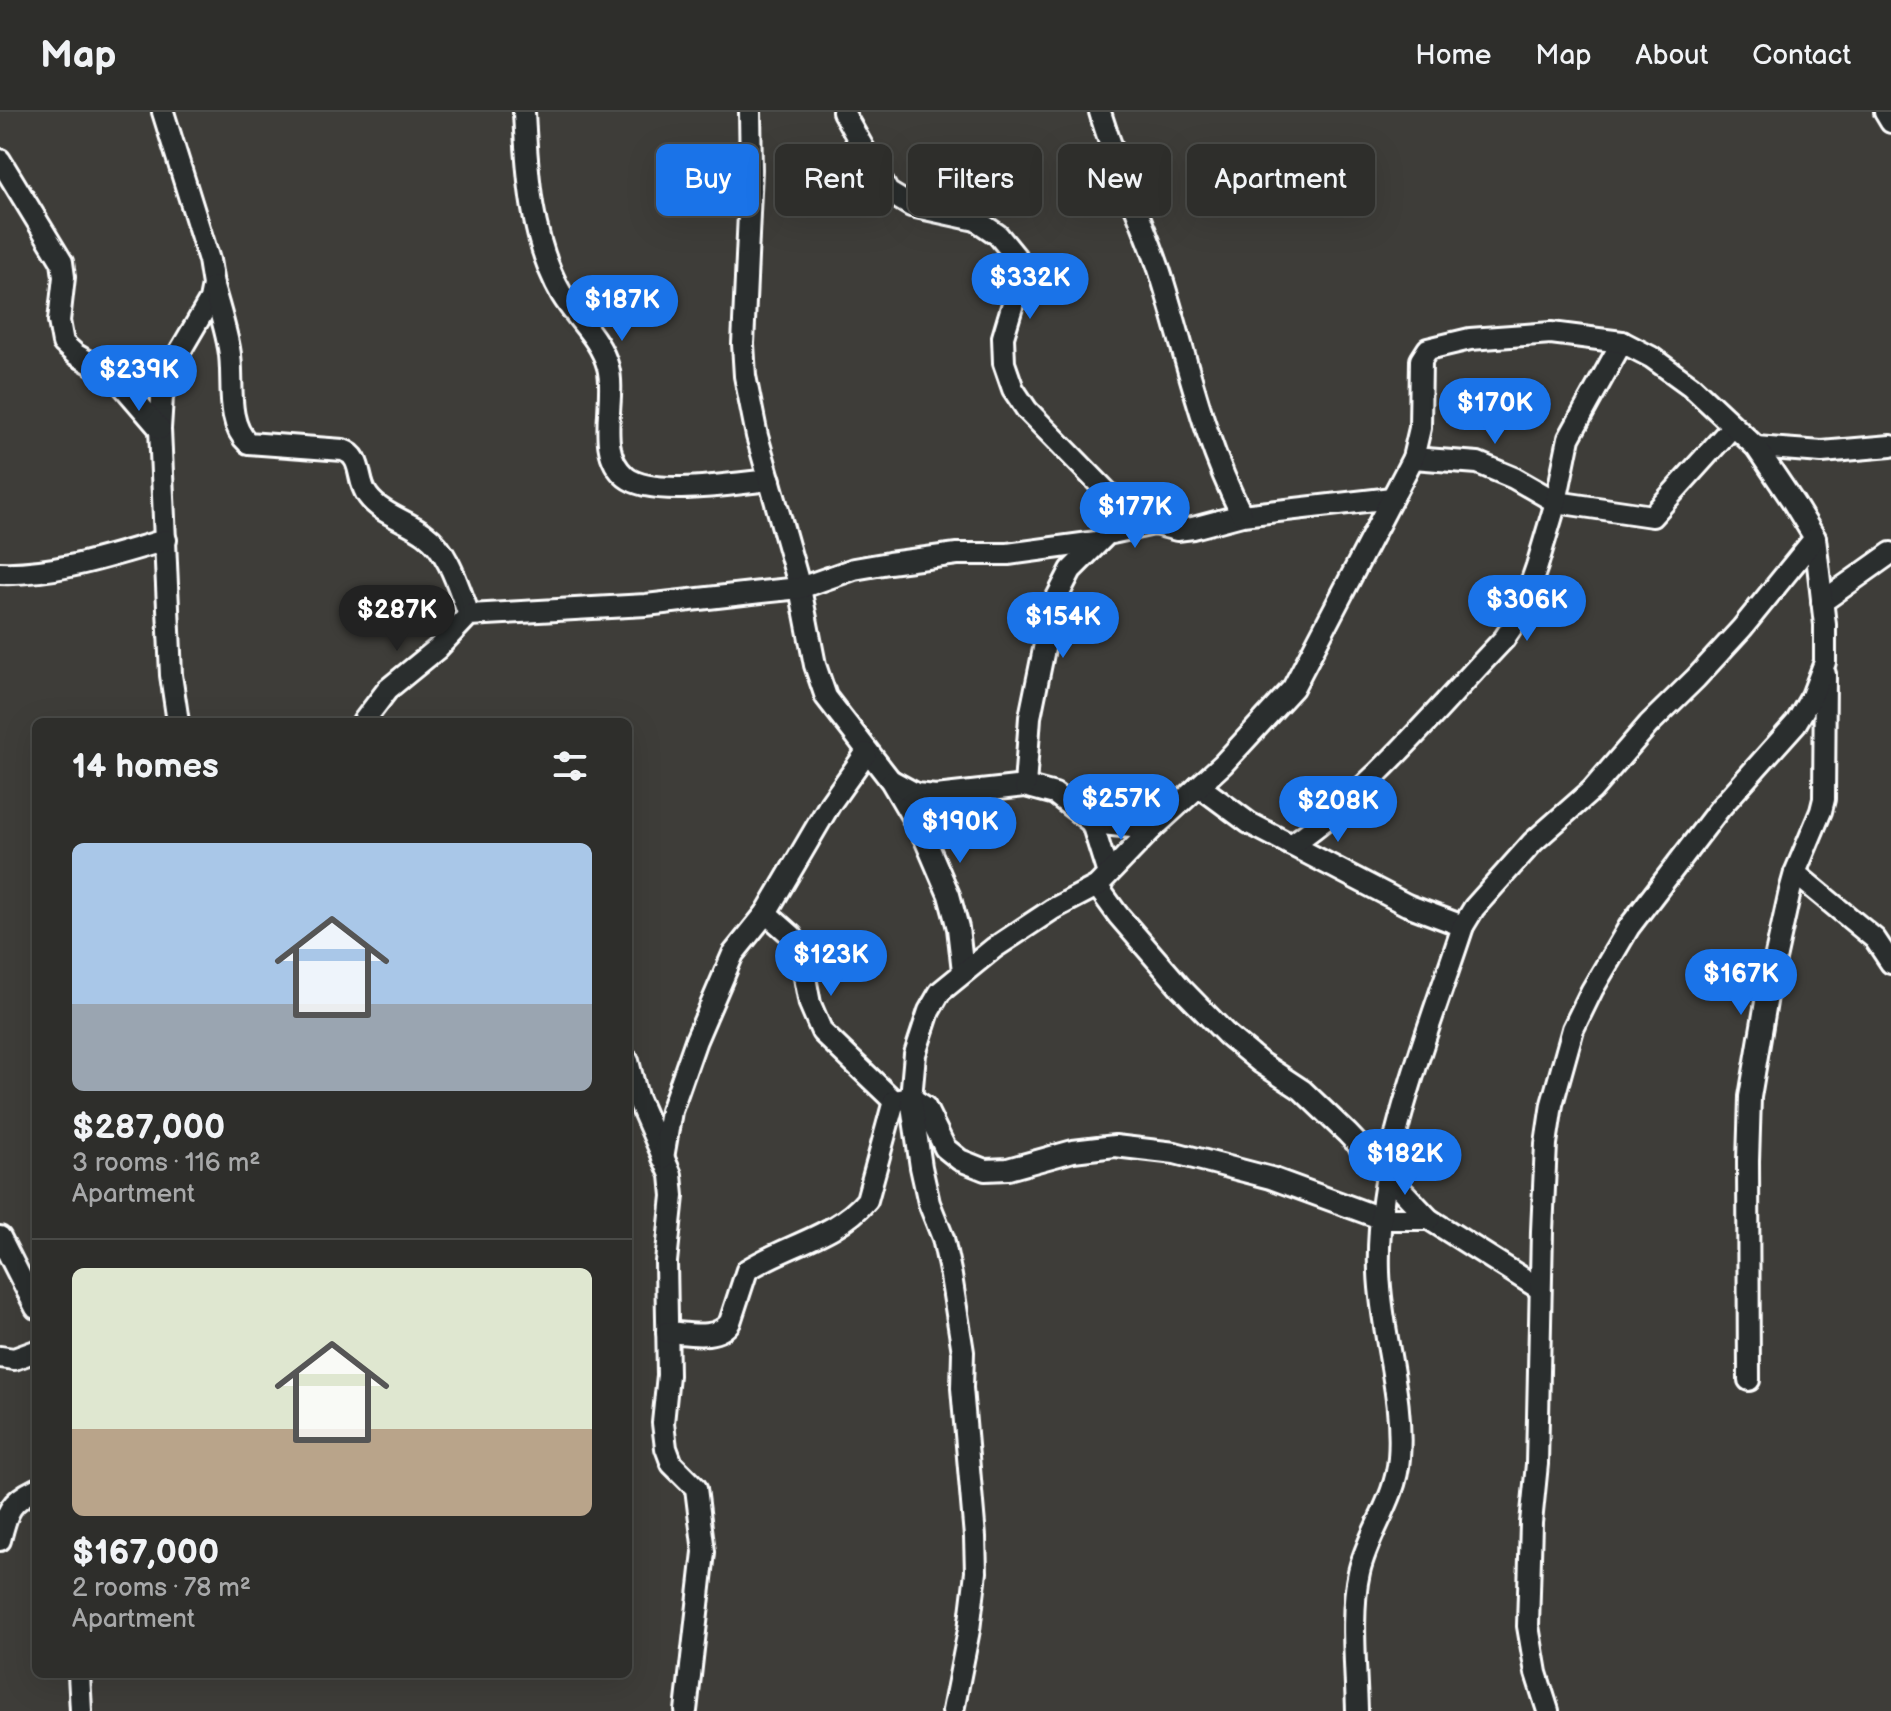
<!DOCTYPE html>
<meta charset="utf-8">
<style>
body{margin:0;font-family:"Balsamiq Sans",sans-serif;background:#363633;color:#f1f3f6;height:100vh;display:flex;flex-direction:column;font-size:30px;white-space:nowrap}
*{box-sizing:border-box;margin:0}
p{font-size:26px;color:#a7a8a9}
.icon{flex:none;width:44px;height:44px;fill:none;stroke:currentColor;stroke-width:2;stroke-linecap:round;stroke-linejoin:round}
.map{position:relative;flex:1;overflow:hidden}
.details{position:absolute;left:32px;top:606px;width:600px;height:960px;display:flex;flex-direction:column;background:#2e2e2b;border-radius:12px;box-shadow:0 8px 32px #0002,0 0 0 2px #494a47}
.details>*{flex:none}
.top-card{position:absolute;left:656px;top:32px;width:760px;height:72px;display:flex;gap:16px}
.price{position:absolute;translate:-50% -68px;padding:0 18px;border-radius:28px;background:#1a73e8;color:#fff;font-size:26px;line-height:52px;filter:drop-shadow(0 2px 4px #0008)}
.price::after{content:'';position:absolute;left:50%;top:48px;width:24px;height:18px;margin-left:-12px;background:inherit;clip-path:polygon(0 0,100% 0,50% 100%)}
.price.active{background:#222;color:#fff}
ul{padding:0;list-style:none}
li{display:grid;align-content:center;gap:16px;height:424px;padding:0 40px}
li+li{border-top:2px solid #494a47}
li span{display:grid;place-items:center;height:248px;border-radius:12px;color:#555}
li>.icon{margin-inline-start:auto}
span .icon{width:144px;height:144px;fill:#fffc;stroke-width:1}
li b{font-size:34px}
h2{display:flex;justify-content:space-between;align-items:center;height:96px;padding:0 40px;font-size:34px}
.tag{padding:0 28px;border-radius:12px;background:#2e2e2b;box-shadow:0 8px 32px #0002,0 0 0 2px #494a47;font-size:28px;line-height:72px}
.tag.active{background:#1a73e8;color:#fff}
header{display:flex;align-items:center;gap:48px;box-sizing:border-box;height:112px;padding:0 40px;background:#2e2e2b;border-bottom:2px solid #494a47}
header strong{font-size:38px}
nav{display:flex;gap:44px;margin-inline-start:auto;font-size:28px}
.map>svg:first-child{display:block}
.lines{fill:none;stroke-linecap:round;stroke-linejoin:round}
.street-casing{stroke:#fff;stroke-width:26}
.street{stroke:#2a2d2e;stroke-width:20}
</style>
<header>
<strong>Map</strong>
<nav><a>Home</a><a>Map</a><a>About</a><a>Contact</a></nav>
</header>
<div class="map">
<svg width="1891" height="1599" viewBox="0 0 1891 1599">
<rect width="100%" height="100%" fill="#3e3d39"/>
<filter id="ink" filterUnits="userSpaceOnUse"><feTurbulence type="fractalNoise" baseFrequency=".0125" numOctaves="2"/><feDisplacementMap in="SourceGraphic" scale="16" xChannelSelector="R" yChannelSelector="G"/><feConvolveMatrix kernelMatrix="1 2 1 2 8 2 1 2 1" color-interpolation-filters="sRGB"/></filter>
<g filter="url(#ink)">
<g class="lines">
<defs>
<g id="street">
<path d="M163,0l46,148 4,25 -3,15 -41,70 -7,27 -2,32 11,246 7,47"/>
<path d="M524,0c3,62 7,129 38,183 15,25 38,43 46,72 9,33 -14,84 18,110 26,21 111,6 144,3"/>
<path d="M750,0l1,58 -8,174 2,32 12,60 43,152 15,77 11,32 65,84 34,58 24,56 9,33 5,43"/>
<path d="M843,0l45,80 23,14 65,14 22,15 18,22 4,23 -17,57 1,26 9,26 14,21 83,85 44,29 23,6 16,-2 49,-13 150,-17"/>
<path d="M1100,0c16,55 42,106 60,160 26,82 42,166 82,243"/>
<path d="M1885,0l6,10"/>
<path d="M0,48l62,102 2,15 -5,44 4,22 12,11 42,25 43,50"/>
<path d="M213,175c6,20 12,40 16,61 6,29 -5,73 19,95l95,7c21,7 13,31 25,46 13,18 40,25 57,38 24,17 34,55 44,81"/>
<path d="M1756,335l66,5 69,-6"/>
<path d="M1413,346l65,5 36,15 42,24 96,14 81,-90"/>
<path d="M0,461c57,2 112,-18 166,-33"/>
<path d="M1822,490l69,-49"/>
<path d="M363,610l25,-33 49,-40 32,-34 177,-10 115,-13 39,-4 54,-19 35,-6 68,-9h51l89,-12"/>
<path d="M892,669l24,13 20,2 89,-10 30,8 37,29 60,6"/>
<path d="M1025,674l5,-69 23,-112 18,-35 36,-36 47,-10"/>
<path d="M1199,674l50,37 158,82 56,21"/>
<path d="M1092,711l16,51"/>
<path d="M1291,733c83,-57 144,-134 213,-206l16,-24 17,-49 19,-64 13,-64 53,-96"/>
<path d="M1795,761l80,66 16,24"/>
<path d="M1097,774l21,29 63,73 46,47 34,28 41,27 45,43 82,86 111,70"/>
<path d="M766,801l26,23 10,25 8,43 12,28 72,69"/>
<path d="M628,949l9,36 34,78 2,21 -7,66 2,113 -5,48 3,25 6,16 24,24 8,64 -18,159"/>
<path d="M894,989l17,-3 14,9 20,41 15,12 25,10 23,-1 65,-18 42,-5 60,7 96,25 112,41h46"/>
<path d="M663,1046l8,-47 25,-71 37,-86 33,-41 64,-109 36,-51"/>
<path d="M0,1125l36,71"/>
<path d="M667,1220c20,1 50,9 63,-10l17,-52c39,-25 90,-34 120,-70l27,-99"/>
<path d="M0,1245l14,2 22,-8"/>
<path d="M1749,1268l-1,-219 2,-64 17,-101 23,-105 5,-18 26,-62 3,-12 1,-125"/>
<path d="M0,1428c7,-28 9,-38 36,-51"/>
<path d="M79,1562l2,37"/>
<path d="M953,1599l16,-81 7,-58 -1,-35 -13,-149 1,-36 -12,-76 -8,-38 -14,-35 -8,-36 -10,-69 4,-44 14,-43 11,-19 54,-44 59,-39 44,-23 55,-57 71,-65 70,-76 120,-230 7,-30 1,-68 7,-11 42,-10 81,-6 71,9 29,15 40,29 65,61 37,55 22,36 10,87v37l-13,34 -16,27 -76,85 -91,119 -37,63 -19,39 -21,75 -6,40 -4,87 -5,233 -6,59 -3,103 8,47 12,38"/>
<path d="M1357,1599c-1,-41 -7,-100 2,-139 9,-40 37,-72 40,-114 5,-62 -18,-124 -20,-186 -4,-115 49,-238 84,-346l11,-18 59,-66 59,-52 57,-66 47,-46 46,-50 73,-90"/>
</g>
</defs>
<!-- street casing -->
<use href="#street" class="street-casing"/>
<!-- street -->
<use href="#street" class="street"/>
</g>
</g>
</svg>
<b class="price" style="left:1030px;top:209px">$332K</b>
<b class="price" style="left:622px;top:231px">$187K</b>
<b class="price" style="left:139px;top:301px">$239K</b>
<b class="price" style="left:1495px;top:334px">$170K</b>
<b class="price" style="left:1135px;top:438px">$177K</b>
<b class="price" style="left:1527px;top:531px">$306K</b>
<b class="price active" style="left:397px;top:541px">$287K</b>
<b class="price" style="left:1063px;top:548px">$154K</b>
<b class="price" style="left:1121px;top:730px">$257K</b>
<b class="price" style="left:1338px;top:732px">$208K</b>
<b class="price" style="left:960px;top:753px">$190K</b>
<b class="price" style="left:831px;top:886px">$123K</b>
<b class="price" style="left:1741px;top:905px">$167K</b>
<b class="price" style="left:1405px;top:1085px">$182K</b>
<div class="top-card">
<a class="tag active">Buy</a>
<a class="tag">Rent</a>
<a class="tag">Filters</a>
<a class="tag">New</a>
<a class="tag">Apartment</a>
</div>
<section class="details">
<h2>14 homes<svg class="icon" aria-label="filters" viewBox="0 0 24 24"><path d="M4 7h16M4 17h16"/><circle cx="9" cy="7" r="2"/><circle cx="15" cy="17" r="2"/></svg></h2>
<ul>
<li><span style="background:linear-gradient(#a9c7e8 65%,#9aa5b1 0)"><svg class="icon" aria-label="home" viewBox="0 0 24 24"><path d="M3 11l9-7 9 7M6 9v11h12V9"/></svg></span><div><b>$287,000</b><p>3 rooms · 116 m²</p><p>Apartment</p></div></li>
<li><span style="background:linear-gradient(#dfe7d0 65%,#b9a48a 0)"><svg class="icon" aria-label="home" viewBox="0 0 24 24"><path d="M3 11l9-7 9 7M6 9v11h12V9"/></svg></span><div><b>$167,000</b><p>2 rooms · 78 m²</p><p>Apartment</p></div></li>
</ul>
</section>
</div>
